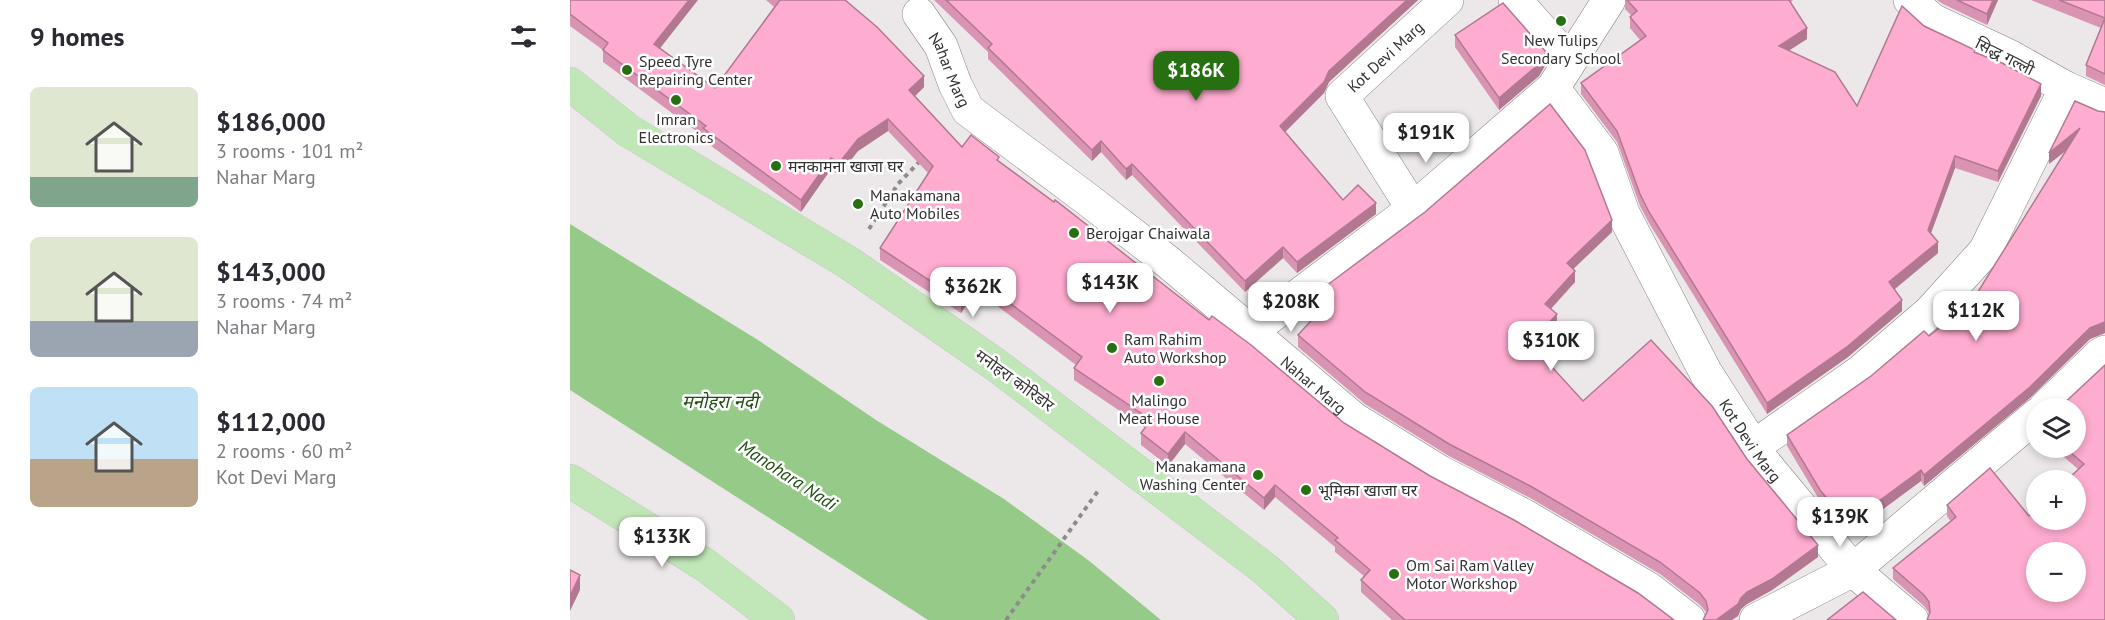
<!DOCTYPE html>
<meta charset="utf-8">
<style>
body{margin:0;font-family:"PT Sans","Noto Sans Devanagari",sans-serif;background:#f7f7f7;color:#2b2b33;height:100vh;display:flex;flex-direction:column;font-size:22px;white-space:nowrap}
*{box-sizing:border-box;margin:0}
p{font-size:20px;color:#7c7c81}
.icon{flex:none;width:33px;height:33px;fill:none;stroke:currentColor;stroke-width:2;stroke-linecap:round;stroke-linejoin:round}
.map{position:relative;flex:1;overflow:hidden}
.sheet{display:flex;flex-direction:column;background:#fff;width:570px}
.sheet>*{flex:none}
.buttons{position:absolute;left:1456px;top:398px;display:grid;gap:12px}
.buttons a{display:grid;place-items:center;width:60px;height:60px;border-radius:50%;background:#fff;box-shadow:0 3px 9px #0003;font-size:30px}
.price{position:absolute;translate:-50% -51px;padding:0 14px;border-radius:12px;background:#fff;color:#222;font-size:20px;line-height:39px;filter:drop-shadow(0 2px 3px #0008)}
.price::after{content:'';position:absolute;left:50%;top:36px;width:18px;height:14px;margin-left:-9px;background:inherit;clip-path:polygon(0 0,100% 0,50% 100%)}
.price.selected{background:#277012;color:#fff}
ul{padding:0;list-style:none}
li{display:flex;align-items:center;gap:18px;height:150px;padding:0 30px}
li span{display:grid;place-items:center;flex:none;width:168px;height:120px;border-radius:9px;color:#555}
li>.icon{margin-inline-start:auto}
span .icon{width:72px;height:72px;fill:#fffc;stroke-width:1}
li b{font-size:26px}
h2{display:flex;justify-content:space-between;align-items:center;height:72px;padding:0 30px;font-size:26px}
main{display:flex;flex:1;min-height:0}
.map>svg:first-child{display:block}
.water{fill:#95ca89}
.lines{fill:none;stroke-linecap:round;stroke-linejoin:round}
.minor-casing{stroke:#898586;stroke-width:34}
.major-casing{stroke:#c6c5c5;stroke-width:34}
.path{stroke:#8d8b8b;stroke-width:4;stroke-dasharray:4.5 4.5;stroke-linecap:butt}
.minor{stroke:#fff;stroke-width:33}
.major{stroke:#c1e7b8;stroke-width:33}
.wall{fill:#da94b3}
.shaded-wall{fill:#b27892}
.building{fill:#feacd0;stroke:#b27892;stroke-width:1.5;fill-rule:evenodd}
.poi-dot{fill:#277012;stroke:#fff;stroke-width:2}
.labels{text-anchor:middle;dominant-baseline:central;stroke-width:5;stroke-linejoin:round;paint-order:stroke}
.poi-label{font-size:16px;fill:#323131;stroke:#fff;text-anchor:start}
.street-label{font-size:16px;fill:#323131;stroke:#fff}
.water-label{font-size:18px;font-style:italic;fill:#1b4e0c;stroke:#fff}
</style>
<main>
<section class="sheet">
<h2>9 homes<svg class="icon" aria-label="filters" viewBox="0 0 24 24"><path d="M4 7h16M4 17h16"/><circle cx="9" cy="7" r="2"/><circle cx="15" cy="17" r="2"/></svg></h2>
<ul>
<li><span style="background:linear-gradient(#dfe7d0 75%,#7fa58c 0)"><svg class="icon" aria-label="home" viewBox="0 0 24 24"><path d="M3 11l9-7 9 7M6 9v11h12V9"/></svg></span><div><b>$186,000</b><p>3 rooms · 101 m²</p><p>Nahar Marg</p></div></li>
<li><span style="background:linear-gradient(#dfe7d0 70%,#9aa5b1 0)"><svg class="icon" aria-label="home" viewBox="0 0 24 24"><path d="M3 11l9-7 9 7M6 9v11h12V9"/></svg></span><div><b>$143,000</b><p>3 rooms · 74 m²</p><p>Nahar Marg</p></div></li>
<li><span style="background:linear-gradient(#bfe0f5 60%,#b9a48a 0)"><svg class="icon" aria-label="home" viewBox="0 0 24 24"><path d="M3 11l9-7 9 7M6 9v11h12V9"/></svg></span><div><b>$112,000</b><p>2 rooms · 60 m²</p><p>Kot Devi Marg</p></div></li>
</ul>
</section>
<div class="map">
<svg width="1535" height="620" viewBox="0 0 1535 620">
<rect width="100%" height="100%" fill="#ece8e9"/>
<!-- water -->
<path class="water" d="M0,224l188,116 118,80 128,79 84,61 73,60h-233l-358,-230z"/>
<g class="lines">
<defs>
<g id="minor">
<path d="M945,0l54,61"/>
<path d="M1340,0l22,20 79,37 55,31 39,17"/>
<path id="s1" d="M349,14l22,32 14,38 13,26 119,89 81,63 186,157 86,53 83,43 126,74 40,31"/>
<path id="s2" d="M983,88l49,65 21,60 83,160 55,86 92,111 184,-155"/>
<path id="s3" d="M843,209l-71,-113 105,-96"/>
<path d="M680,332l163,-123 140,-121 56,-88"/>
<path d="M1475,408l55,-53 5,-3"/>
<path d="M1183,447l107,-75 70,-60 55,-61 81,-163"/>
<path d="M1186,620l97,-50 59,50"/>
</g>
<g id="major">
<path d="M0,84l59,47 220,132 147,102 269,204 57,51"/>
<path d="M0,481l135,84 73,55"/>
</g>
</defs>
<!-- minor casing -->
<use href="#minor" class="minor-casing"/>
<!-- major casing -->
<use href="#major" class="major-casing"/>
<!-- path -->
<g class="path">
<path d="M299,229l29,-45 24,-25"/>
<path d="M436,620l92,-129"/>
</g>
<!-- minor -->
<use href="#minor" class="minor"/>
<!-- major -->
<use href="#major" class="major"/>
</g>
<!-- wall -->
<g class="wall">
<path d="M0,0l90,48 55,40 59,-81 -8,-7h79l79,87 -9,9 47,51 37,14 210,159 135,103 86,53 244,144h-282l-31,-28v-12l3,-4 -29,-24v-5l-60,-50 -11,13 -79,-66 -17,22 -27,-21v-12l4,-5 -71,-48v-12l2,-3 -100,-75 -15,23 -81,-53v-12l48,-75 -40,-42 -30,20 -19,24 -8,-6 -30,43 -98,-72v-4l-100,-74v-12l-33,-24z"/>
<path d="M364,0h484l-89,82 -5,11 -39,39 58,68 33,14 -79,59 -14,-15 -38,34 -113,-117 -6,5 -25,-28 -9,9 -104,-102v-7z"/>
<path d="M1055,0h168l-2,2 16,37 -18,11 68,56 67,-80 51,26 66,44 -43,86 -43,-14 -24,65 7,20 -44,36 8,22 -54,46 -81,57 -118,-191 -9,-17 -23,-64 -36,-48v-11l59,-43 -10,-12v-11l1,-2 -6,-6z"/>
<path d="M1367,0h61l-11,25 -44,-21z"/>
<path d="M1461,0h74v85l-19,-9v-11l15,-37z"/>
<path d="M885,35l91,29 -7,12 -40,34 -44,-63z"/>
<path d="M1528,111l7,1v221l-15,6 -60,59 -106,88 -3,-5 -73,54 -28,-34 -33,-55v-11l142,-99 42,-33 96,-153 -18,14z"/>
<path d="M1042,232l-39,37 2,13 -24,27 6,17 -22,23 48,52 164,58 71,98 -46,33 -25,14 -6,5 -3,7 -34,3 2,-7 -6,-7 -40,-31 -128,-75 -83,-43 -84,-52 -67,-57v-12l28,-30 -4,-4v-12z"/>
<path d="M1535,365v255l-176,-7 -5,-7 -31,-27v-11l58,-46 -4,-6v-11l82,11 49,-47 -26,-22h24z"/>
</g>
<!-- shaded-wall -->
<g class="shaded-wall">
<path d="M119,0h9l-44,56v-12z"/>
<path d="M837,0h11l-89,82 -5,11 -44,44v-11l49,-55z"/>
<path d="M1423,0h5l-11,25v-11z"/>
<path d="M1237,28v11l-28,18v-11z"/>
<path d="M976,52v12l-7,12 -40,34v-12z"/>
<path d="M354,76v11l-15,15v-12z"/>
<path d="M1471,84v12l-43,86v-11z"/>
<path d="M318,119v12l-30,20 -19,24v-12l19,-24z"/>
<path d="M1510,128v11l-31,25v-11z"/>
<path d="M531,141v11l-9,9v-11z"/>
<path d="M1385,156v12l-27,73v-11z"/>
<path d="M261,158v11l-30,43v-12z"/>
<path d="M562,164v11l-6,5v-11z"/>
<path d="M806,203v11l-79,59v-11z"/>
<path d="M1042,220v12l-45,43v-12z"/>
<path d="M1368,242v11l-49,41v-12z"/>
<path d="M713,247v11l-38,34v-11z"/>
<path d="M1005,271v11l-30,33v-11z"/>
<path d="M406,278v12l-15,23v-12z"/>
<path d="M1332,300v11l-54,46 -81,57v-11z"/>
<path d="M987,314v12l-27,29v-12z"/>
<path d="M1535,322v11l-15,6 -60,59 -106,88v-11l166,-147z"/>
<path d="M615,432v12l-17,22v-12z"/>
<path d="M1351,470v11l-73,54v-11z"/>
<path d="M705,485v12l-11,13v-12z"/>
<path d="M1248,545v12l-46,33 -25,14 -6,5 -3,7 -6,4h-16l31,-28z"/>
<path d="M10,575v15l-10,21v-15z"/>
</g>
<!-- building -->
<g class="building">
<path d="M0,0h119l-35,44 61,44 65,-88h65l32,27 47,49 -15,14 53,57 9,-12 28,22 -2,3 57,42 1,-2 154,120 3,-4 39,29 93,78 86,53 84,44 124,73 36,27h-269l-44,-40 9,-10 -35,-30 3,-2 -63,-53 -11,13 -79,-66 -17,22 -27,-21 10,-13 -77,-52 8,-11 -106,-79 -15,23 -81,-53 53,-82 -45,-47 -30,20 -19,24 -8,-5 -30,42 -98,-72 3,-2 -103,-76 5,-7 -38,-29z"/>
<path d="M376,0h461l-78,71 -5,11 -44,44 63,74 15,-15 18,18 -79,59 -14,-15 -38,34 -113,-117 -6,5 -25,-28 -9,9 -104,-102 4,-4z"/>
<path d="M1057,0h162l18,28 -28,18 56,26 22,34 45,-100 22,20 51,24 -1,2 28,11 39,21 -43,87 -43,-15 -27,74 10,12 -49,40 13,18 -54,46 -81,57 -118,-191 -9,-18 -23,-63 -36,-48 65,-47 -16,-19 7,-6z"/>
<path d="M1387,0h36l-6,14z"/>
<path d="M1489,0h46v18z"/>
<path d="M933,3l43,49 -7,12 -40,34 -44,-63z"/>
<path d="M1535,18v56l-19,-9z"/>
<path d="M1505,101l23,10 7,1v210l-15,6 -60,59 -106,88 -3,-5 -73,54 -28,-34 -33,-55 84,-59 53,-45 5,5 42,-33 109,-175 -31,25z"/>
<path d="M980,104l35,46 27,70 -45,43 8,8 -30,33 12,10 -27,29 53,58 68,-61 61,66 35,53 71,86 -46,34 -25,13 -6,6 -3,6 -22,16h-13l5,-10 -2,-9 -6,-8 -40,-31 -128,-75 -83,-43 -84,-52 -67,-57 33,-36 -9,-10 103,-77z"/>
<path d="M1535,365v255h-178l3,-8 -1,-10 -5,-7 -31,-27 63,-51 -9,-12 43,-37 39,48 8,-7v10h39v-39h-9l17,-16 -20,-17h12v-39h-17zM1467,552h39v39h-39z"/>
<path d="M0,570l10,5 -10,21z"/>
<path d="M1293,592l33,28h-69z"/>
</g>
<!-- markers -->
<g class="poi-dot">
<circle cx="991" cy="21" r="6"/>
<circle cx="57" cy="70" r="6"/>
<circle cx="106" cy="100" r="6"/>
<circle cx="206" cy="166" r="6"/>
<circle cx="288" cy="204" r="6"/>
<circle cx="504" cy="233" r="6"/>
<circle cx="542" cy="348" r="6"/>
<circle cx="589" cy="381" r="6"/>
<circle cx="688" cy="475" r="6"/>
<circle cx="736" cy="490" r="6"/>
<circle cx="824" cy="574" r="6"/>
</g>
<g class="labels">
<!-- poi labels -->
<g class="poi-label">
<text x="991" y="40" text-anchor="middle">New Tulips<tspan x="991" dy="18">Secondary School</tspan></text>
<text x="69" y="61">Speed Tyre<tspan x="69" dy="18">Repairing Center</tspan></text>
<text x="106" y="119" text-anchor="middle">Imran<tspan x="106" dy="18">Electronics</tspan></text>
<text x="218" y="166">मनकामना खाजा घर</text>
<text x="300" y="195">Manakamana<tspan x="300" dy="18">Auto Mobiles</tspan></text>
<text x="516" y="233">Berojgar Chaiwala</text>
<text x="554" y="339">Ram Rahim<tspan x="554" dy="18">Auto Workshop</tspan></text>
<text x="589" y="400" text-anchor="middle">Malingo<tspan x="589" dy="18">Meat House</tspan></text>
<text x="676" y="466" text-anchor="end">Manakamana<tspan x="676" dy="18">Washing Center</tspan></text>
<text x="748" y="490">भूमिका खाजा घर</text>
<text x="836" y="565">Om Sai Ram Valley<tspan x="836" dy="18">Motor Workshop</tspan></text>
</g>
<!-- street labels -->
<g class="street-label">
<text transform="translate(1435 56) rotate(27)">सिद्ध गल्ली</text>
<text stroke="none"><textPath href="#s3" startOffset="192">Kot Devi Marg</textPath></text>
<text stroke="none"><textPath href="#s1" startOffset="64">Nahar Marg</textPath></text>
<text transform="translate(445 380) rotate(36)">मनोहरा कोरिडोर</text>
<text stroke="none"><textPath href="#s1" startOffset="550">Nahar Marg</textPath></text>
<text stroke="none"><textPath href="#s2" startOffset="406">Kot Devi Marg</textPath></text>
</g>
<!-- water labels -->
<g class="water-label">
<text x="150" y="401">मनोहरा नदी</text>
<text transform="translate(218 475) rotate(33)">Manohara Nadi</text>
</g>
</g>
</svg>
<div class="buttons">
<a><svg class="icon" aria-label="layers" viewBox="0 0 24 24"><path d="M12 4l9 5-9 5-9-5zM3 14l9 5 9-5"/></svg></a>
<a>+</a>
<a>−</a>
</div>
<b class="price selected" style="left:626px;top:102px">$186K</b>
<b class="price" style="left:856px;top:164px">$191K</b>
<b class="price" style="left:540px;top:314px">$143K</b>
<b class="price" style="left:403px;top:318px">$362K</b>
<b class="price" style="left:721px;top:333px">$208K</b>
<b class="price" style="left:1406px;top:342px">$112K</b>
<b class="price" style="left:981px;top:372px">$310K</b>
<b class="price" style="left:1270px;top:548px">$139K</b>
<b class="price" style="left:92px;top:568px">$133K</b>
</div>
</main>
